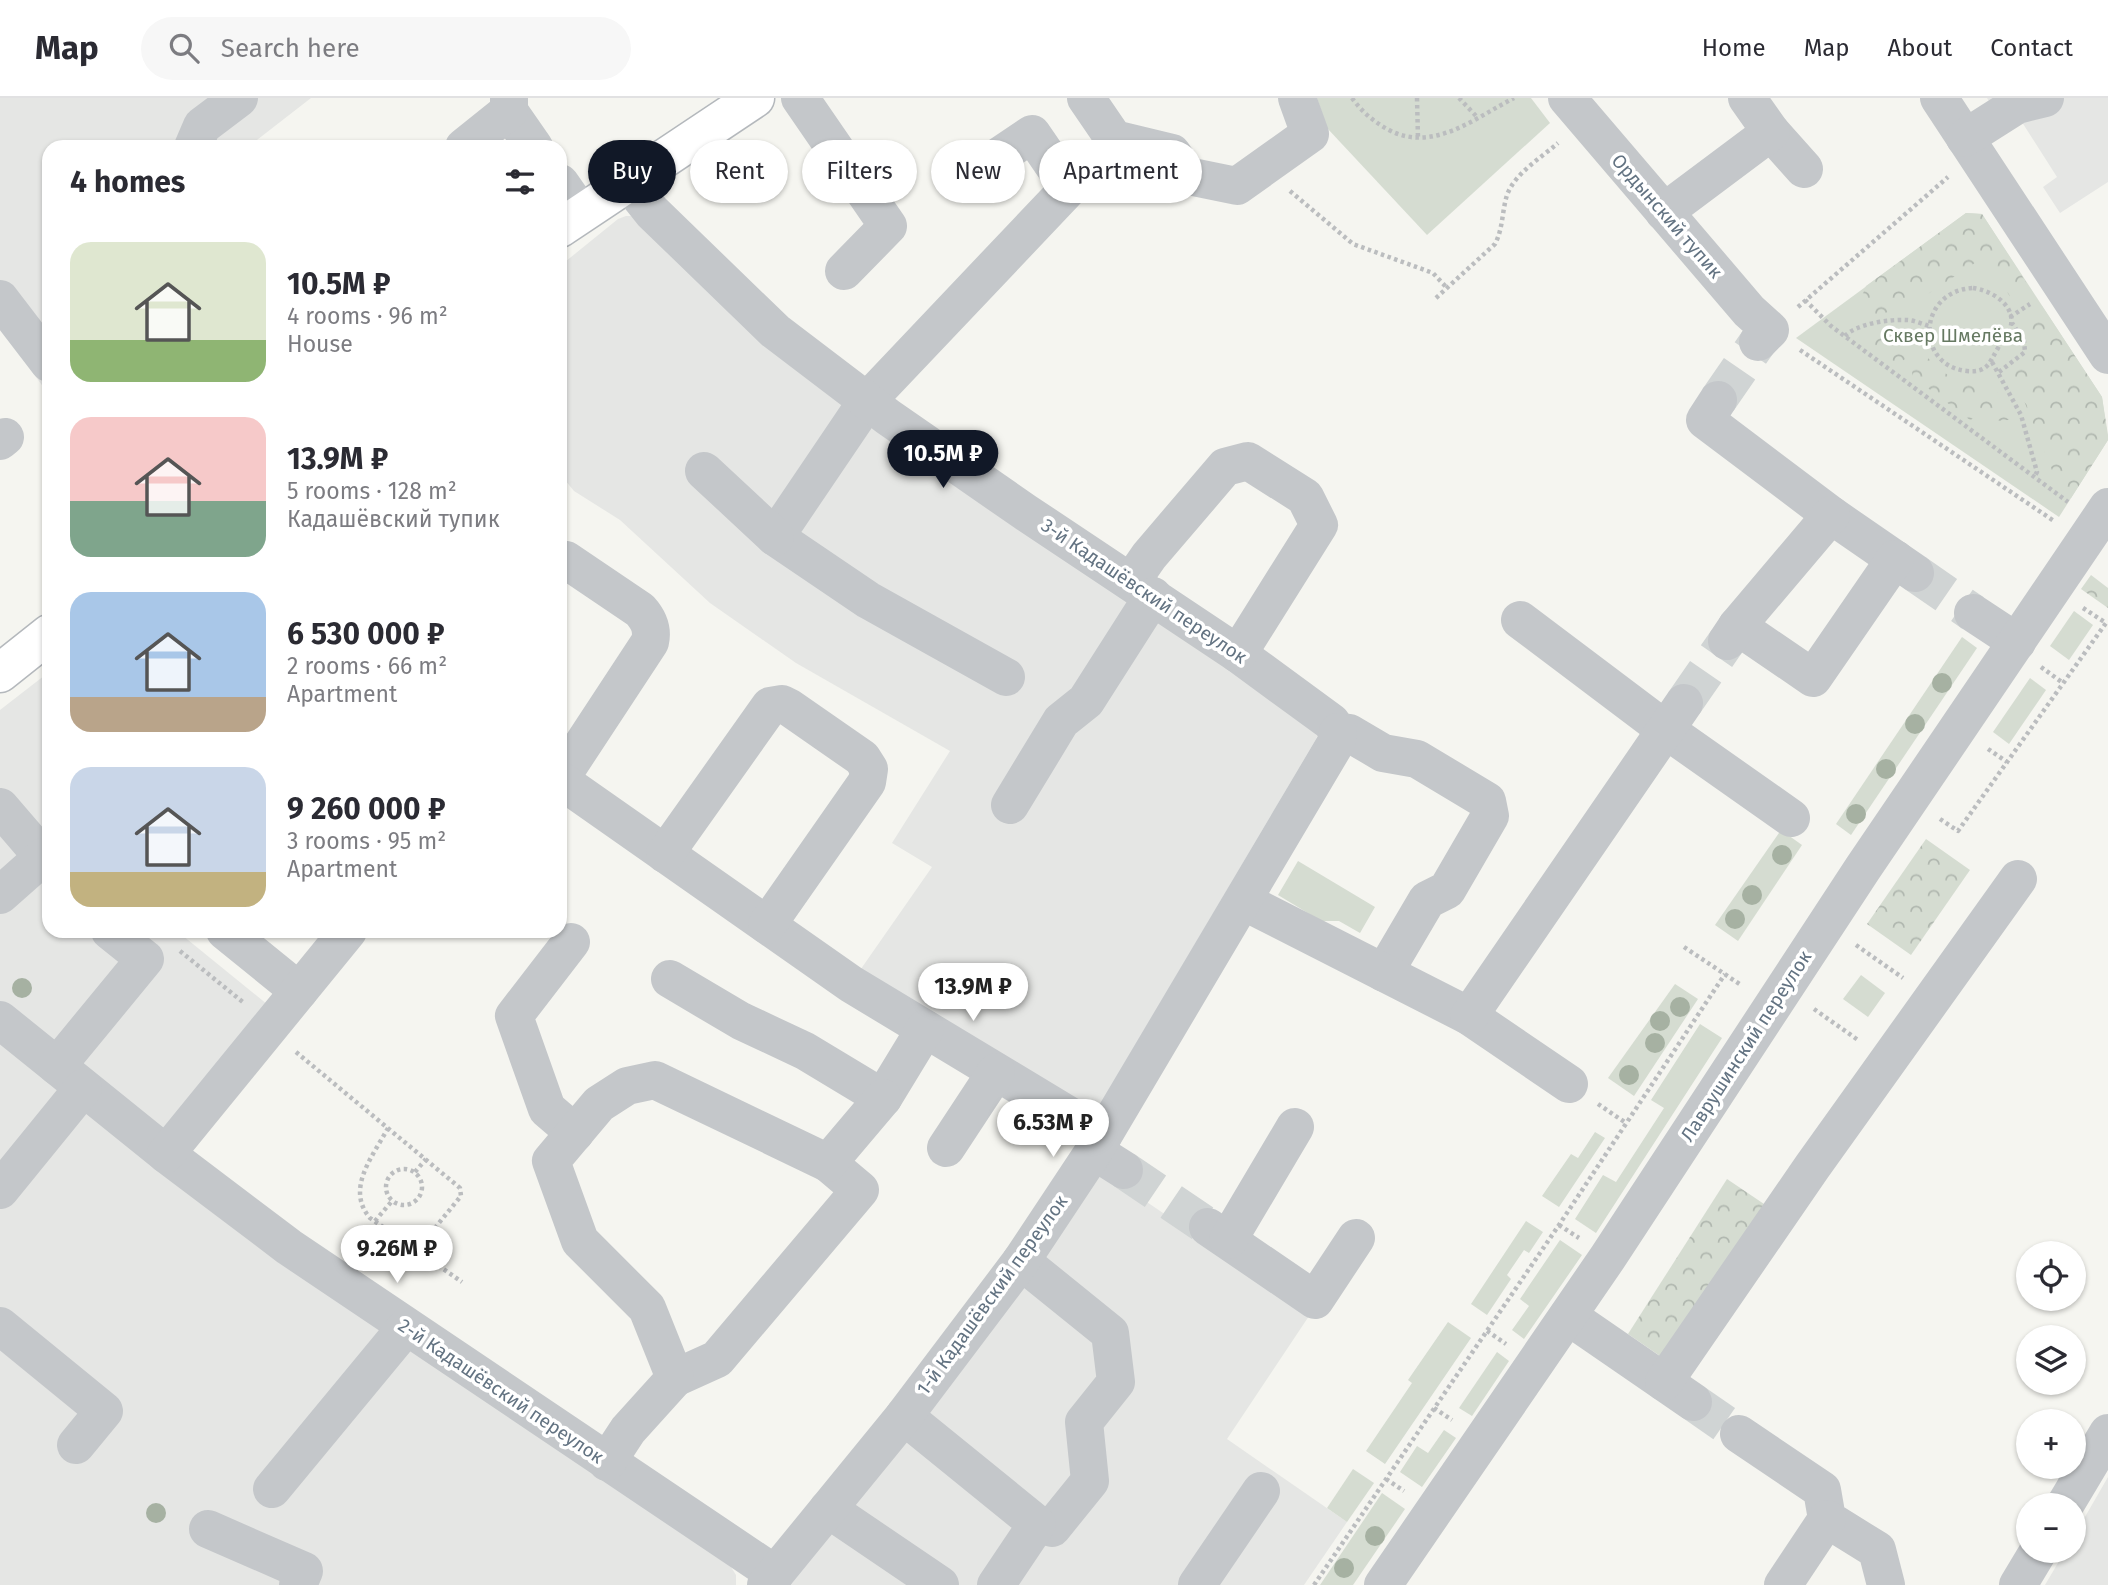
<!DOCTYPE html>
<meta charset="utf-8">
<style>
body{margin:0;font-family:"Fira Sans",sans-serif;background:#f7f7f7;color:#2b2b33;height:100vh;display:flex;flex-direction:column;font-size:26px;white-space:nowrap}
*{box-sizing:border-box;margin:0}
p{font-size:23px;color:#7c7c81}
.icon{flex:none;width:38px;height:38px;fill:none;stroke:currentColor;stroke-width:2;stroke-linecap:round;stroke-linejoin:round}
.map{position:relative;flex:1;overflow:hidden}
.sheet{position:absolute;left:42px;top:42px;width:525px;height:798px;display:flex;flex-direction:column;background:#fff;border-radius:21px;box-shadow:0 2px 5px #0004}
.sheet>*{flex:none}
.top-card{position:absolute;left:588px;top:42px;width:665px;height:63px;display:flex;gap:14px}
.tools{position:absolute;left:2016px;top:1143px;display:grid;gap:14px}
.tools a{display:grid;place-items:center;width:70px;height:70px;border-radius:50%;background:#fff;box-shadow:0 2px 5px #0004;font-size:35px}
.price{position:absolute;translate:-50% -60px;padding:0 16px;border-radius:24px;background:#fff;color:#222;font-size:23px;line-height:46px;filter:drop-shadow(0 2px 4px #0008)}
.price::after{content:'';position:absolute;left:50%;top:42px;width:21px;height:16px;margin-left:-10px;background:inherit;clip-path:polygon(0 0,100% 0,50% 100%)}
.price.on{background:#111827;color:#fff}
ul{padding:0;list-style:none}
li{display:flex;align-items:center;gap:21px;height:175px;padding:0 28px}
li span{display:grid;place-items:center;flex:none;width:196px;height:140px;border-radius:21px;color:#555}
li>.icon{margin-inline-start:auto}
span .icon{width:84px;height:84px;fill:#fffc;stroke-width:1}
li b{font-size:30px}
h2{display:flex;justify-content:space-between;align-items:center;height:84px;padding:0 28px;font-size:30px}
.pill{padding:0 24px;border-radius:32px;background:#fff;box-shadow:0 2px 5px #0004;font-size:24px;line-height:63px}
.pill.on{background:#111827;color:#fff}
header{display:flex;align-items:center;gap:42px;box-sizing:border-box;height:98px;padding:0 35px;background:#fff;border-bottom:2px solid #e1e1e2}
header strong{font-size:33px}
nav{display:flex;gap:38px;margin-inline-start:auto;font-size:24px}
.search{width:490px;height:63px;background:#f7f7f7;display:flex;align-items:center;gap:18px;box-sizing:border-box;padding:0 24px;border-radius:38px;color:#7c7c81;font-size:26px}
.map>svg:first-child{display:block}
.built{fill:#e5e6e4}
.green{fill:#d5dcd1}
.forest{fill:url(#forest-crowns)}
.lines{fill:none;stroke-linecap:round;stroke-linejoin:round}
.minor-tunnel{stroke:#d0d4d4;stroke-width:38;stroke-dasharray:38 19;stroke-linecap:butt}
.major-casing{stroke:#b4b8bc;stroke-width:41}
.path{stroke:#bbbdbf;stroke-width:4.5;stroke-dasharray:3.5 3.5;stroke-linecap:butt}
.minor{stroke:#c4c7ca;stroke-width:38}
.major{stroke:#fff;stroke-width:38}
.tree{fill:#a6b1a2}
.labels{text-anchor:middle;dominant-baseline:central;stroke-width:7;stroke-linejoin:round;paint-order:stroke}
.street-label{font-size:19px;fill:#637382;stroke:#fff}
.park-label{font-size:19px;fill:#667962;stroke:#fff}
</style>
<header>
<strong>Map</strong>
<div class="search"><svg class="icon" aria-label="search" viewBox="0 0 24 24"><circle cx="10" cy="10" r="6"/><path d="M15 15l6 6"/></svg>Search here</div>
<nav><a>Home</a><a>Map</a><a>About</a><a>Contact</a></nav>
</header>
<div class="map">
<svg width="2108" height="1487" viewBox="0 0 2108 1487">
<defs>
<pattern id="forest-crowns" width="20" height="18" patternUnits="userSpaceOnUse" patternTransform="scale(1.75)"><rect width="20" height="18" fill="#d5dcd1"/><path d="M2 6a3 3 0 1 1 6 0M12 15a3 3 0 1 1 6 0" fill="none" stroke="#b0b7af"/></pattern>
</defs>
<rect width="100%" height="100%" fill="#f5f5f0"/>
<!-- built -->
<g class="built">
<path d="M0,0h311l-63,49h-199v248l-49,-68z"/>
<path d="M1987,0h121v84l-48,31 -17,-26 14,-10 -37,-58 -14,8z"/>
<path d="M626,118h5l680,502 7,16 -2,5 -223,378 -237,-141 76,-109 -40,-24 58,-92 -154,-88 -86,-60 -90,-83 -46,-29 -14,-17v-208l58,-47z"/>
<path d="M49,574v259h128l91,74 -106,131 -162,-129v-297z"/>
<path d="M0,943l731,526 5,8v10h-736z"/>
<path d="M1095,1069l216,146 -84,126 120,83 -43,63h-516z"/>
<path d="M2108,1379v108h-63l20,-34 9,-1v-14z"/>
</g>
<!-- green -->
<g class="green">
<path d="M1317,0h214l19,25 -123,112 -100,-107z"/>
<path d="M1966,115l16,1 120,183 6,43 -49,77 -263,-179z"/>
<path d="M2074,513l19,14 -24,35 -19,-14z"/>
<path d="M1962,539l15,11 -126,187 -15,-11z"/>
<path d="M2030,580l16,12 -37,54 -16,-12z"/>
<path d="M1781,732l21,15 -64,96 -23,-16z"/>
<path d="M1298,763l77,46 -15,26 -21,-12h-18l-43,-26z"/>
<path d="M1861,877l24,18 -17,24 -25,-18z"/>
<path d="M1675,886l23,15 -64,97 -26,-18z"/>
<path d="M1700,926l22,14 -126,195 -21,-14 28,-44 13,7 48,-74 -13,-8z"/>
<path d="M1595,1034l10,6 -46,69 -17,-11 29,-42 7,4z"/>
<path d="M1526,1123l17,11 -14,21 -5,-3 -17,25 4,4 -24,36 -16,-11z"/>
<path d="M1560,1142l22,15 -58,84 -12,-9 17,-24 -9,-7z"/>
<path d="M1448,1224l23,16 -86,126 -19,-13 46,-68 -4,-3z"/>
<path d="M1497,1254l12,9 -37,55 -13,-8z"/>
<path d="M1444,1332l12,8 -34,49 -22,-15 17,-26 11,7z"/>
<path d="M1353,1371l21,14 -27,39 -20,-14z"/>
<path d="M1382,1395l23,16 -52,76h-33z"/>
</g>
<!-- forest -->
<g class="forest">
<path d="M1966,115l16,1 51,79 -18,11 -31,-47 -76,50 -47,12 -1,-18 6,-15z"/>
<path d="M2042,208l60,91 6,38v5l-37,58 -11,-8 -48,-119 32,-22 -21,-31z"/>
<path d="M1872,232c23,1 39,-4 48,20l-23,14 -32,-25z"/>
<path d="M1922,255l35,30c8,1 15,-1 23,0 18,1 26,23 34,36l-13,2 -22,-5 -9,4 -58,-44 1,-13z"/>
<path d="M2091,477l17,13v20l-27,-19z"/>
<path d="M1926,741l44,31 -59,85 -44,-31z"/>
<path d="M1727,1081l40,27 -104,152 -35,-24z"/>
</g>
<g class="lines">
<!-- minor-tunnel -->
<g class="minor-tunnel">
<path d="M1718,302l40,-58"/>
<path d="M1915,475l58,40"/>
<path d="M1684,605l43,-62"/>
<path d="M1124,1072l84,57"/>
<path d="M1693,1304l46,32"/>
</g>
<defs>
<g id="major">
<path d="M560,130l195,-130"/>
<path d="M0,575l49,-39"/>
</g>
</defs>
<!-- major casing -->
<use href="#major" class="major-casing"/>
<!-- path -->
<g class="path">
<path d="M1352,0c10,14 22,24 37,32 44,23 86,-12 125,-32"/>
<path d="M1417,0l1,41"/>
<path d="M1459,0l19,20"/>
<path d="M1290,93l63,53 80,29 14,15"/>
<path d="M1973,190c17,2 42,16 38,37 -1,9 -9,15 -13,23 -9,15 -10,25 -31,23 -52,-5 -50,-80 6,-83z"/>
<path d="M1436,200l59,-54c8,-15 7,-33 12,-49 8,-22 34,-37 51,-52"/>
<path d="M1805,202l26,26 237,176"/>
<path d="M1798,209l150,-130"/>
<path d="M2010,219l20,-13"/>
<path d="M1845,238c11,-12 44,-17 61,-16 8,0 16,4 23,6"/>
<path d="M1800,252l254,171"/>
<path d="M1992,264l29,53 16,57 -3,5"/>
<path d="M1999,274l26,-20 -1,-11 -12,-18"/>
<path d="M2083,510l23,15"/>
<path d="M2041,569l22,16"/>
<path d="M1988,651l19,13"/>
<path d="M1940,721l18,12 148,-208 2,2"/>
<path d="M1856,847l47,33"/>
<path d="M1684,849l57,38"/>
<path d="M180,853l64,52"/>
<path d="M1814,911l44,31"/>
<path d="M296,954l164,136 1,8 -45,55"/>
<path d="M1598,1006l28,19"/>
<path d="M388,1030c-15,28 -43,61 -18,90l92,64"/>
<circle cx="404" cy="1089" r="18"/>
<path d="M415,1074l11,-13"/>
<path d="M375,1123l17,-20"/>
<path d="M1559,1127l20,13"/>
<path d="M1487,1233l19,13"/>
<path d="M1434,1310l18,12"/>
<path d="M1386,1381l18,12"/>
<path d="M1314,1487l245,-360 166,-251"/>
</g>
<!-- minor -->
<g class="minor">
<path d="M509,0v13l25,36"/>
<path d="M800,0l88,128 -44,45"/>
<path d="M1086,0l28,41 58,14 16,23 49,10 73,-52 -13,-36"/>
<path d="M1567,0l182,213 21,19 -12,12"/>
<path d="M1939,0l169,257"/>
<path d="M1771,34l33,37"/>
<path d="M1965,40l52,-33 28,-7"/>
<path d="M193,49l9,-21 37,-28"/>
<path d="M464,49l45,-36"/>
<path d="M977,73l55,-37 37,54 -202,213 -92,136 93,63 138,77"/>
<path d="M628,84l24,30 123,119 113,86 137,95 213,142 93,68 7,10"/>
<path d="M560,85l21,30"/>
<path d="M1664,114l107,-80 -24,-34"/>
<path d="M0,201l49,64"/>
<path d="M1718,302l-13,20 126,95 84,58"/>
<path d="M0,343l5,-4"/>
<path d="M704,373l71,66"/>
<path d="M560,461l6,1 74,50c9,10 13,19 10,32l-90,137"/>
<path d="M1131,484l18,-26 76,-89 23,-6 57,36 14,28 -81,129"/>
<path d="M1973,515l44,29"/>
<path d="M1520,522l146,110 125,88"/>
<path d="M1737,528l76,52 82,-119"/>
<path d="M1727,543l10,-15 94,-111"/>
<path d="M1338,634l11,1 34,20 34,6 70,42 3,15 -43,74 -20,10 -43,73"/>
<path d="M560,682l291,204 252,152"/>
<path d="M1010,707l51,-84 25,-20 67,-105"/>
<path d="M0,709l43,50h6"/>
<path d="M665,756l105,-148 12,-2 8,4 72,50 7,11 -2,13 -100,143"/>
<path d="M0,797l43,-38"/>
<path d="M1243,803l226,115 100,68"/>
<path d="M225,833l74,60"/>
<path d="M571,844l-57,74 33,93 28,24"/>
<path d="M670,881l71,42 64,30 78,47 42,-69"/>
<path d="M1469,918l215,-313"/>
<path d="M0,922l166,134 123,93 486,327"/>
<path d="M57,968l88,-107 -35,-28"/>
<path d="M946,1050l50,-76"/>
<path d="M1094,1053l30,19"/>
<path d="M166,1056l182,-223"/>
<path d="M0,1092l83,-102"/>
<path d="M1208,1129l107,73 41,-62"/>
<path d="M1228,1142l67,-113"/>
<path d="M1021,1163l89,72 6,49 -32,40 6,59 -38,47 -15,-4"/>
<path d="M1568,1218l125,86"/>
<path d="M0,1228l104,85 -28,34"/>
<path d="M675,1280l42,-19 143,-169 -32,-27"/>
<path d="M1664,1284l148,-215 206,-288"/>
<path d="M904,1318l133,108 -41,61"/>
<path d="M1739,1336l83,56 5,29 50,31 9,35"/>
<path d="M607,1364l21,-32 47,-52 -28,-70 -67,-67 -29,-80 48,-57 28,-18 28,-6 173,83 55,-65"/>
<path d="M272,1391l134,-162"/>
<path d="M2065,1407l43,-72"/>
<path d="M828,1411l112,76"/>
<path d="M208,1431l96,42 -6,14"/>
<path d="M766,1487l138,-169 117,-155 73,-110 243,-410 1,-9"/>
<path d="M1197,1487l64,-94"/>
<path d="M1383,1487l225,-328 255,-389 245,-361"/>
<path d="M1783,1487l44,-66"/>
<path d="M2018,1487l21,-35"/>
</g>
<!-- major -->
<use href="#major" class="major"/>
</g>
<!-- trees -->
<g class="tree">
<circle cx="1942" cy="585" r="10"/>
<circle cx="1915" cy="626" r="10"/>
<circle cx="1886" cy="671" r="10"/>
<circle cx="1856" cy="716" r="10"/>
<circle cx="1782" cy="757" r="10"/>
<circle cx="1752" cy="797" r="10"/>
<circle cx="1735" cy="821" r="10"/>
<circle cx="22" cy="890" r="10"/>
<circle cx="1680" cy="909" r="10"/>
<circle cx="1660" cy="923" r="10"/>
<circle cx="1655" cy="945" r="10"/>
<circle cx="1629" cy="977" r="10"/>
<circle cx="156" cy="1415" r="10"/>
<circle cx="1375" cy="1438" r="10"/>
<circle cx="1344" cy="1470" r="10"/>
</g>
<g class="labels">
<!-- street labels -->
<g class="street-label">
<text transform="translate(1667 118) rotate(49)">Ордынский тупик</text>
<text transform="translate(1144 493) rotate(34)">3-й Кадашёвский переулок</text>
<text transform="translate(1746 948) rotate(-57)">Лаврушинский переулок</text>
<text transform="translate(992 1197) rotate(-54)">1-й Кадашёвский переулок</text>
<text transform="translate(501 1293) rotate(34)">2-й Кадашёвский переулок</text>
</g>
<!-- park labels -->
<g class="park-label">
<text x="1953" y="237">Сквер Шмелёва</text>
</g>
</g>
</svg>
<div class="tools">
<a><svg class="icon" aria-label="locate" viewBox="0 0 24 24"><circle cx="12" cy="12" r="6"/><path d="M12 2v4M12 18v4M2 12h4M18 12h4"/></svg></a>
<a><svg class="icon" aria-label="layers" viewBox="0 0 24 24"><path d="M12 4l9 5-9 5-9-5zM3 14l9 5 9-5"/></svg></a>
<a>+</a>
<a>−</a>
</div>
<b class="price on" style="left:943px;top:392px">10.5M ₽</b>
<b class="price" style="left:973px;top:925px">13.9M ₽</b>
<b class="price" style="left:1053px;top:1061px">6.53M ₽</b>
<b class="price" style="left:397px;top:1187px">9.26M ₽</b>
<div class="top-card">
<a class="pill on">Buy</a>
<a class="pill">Rent</a>
<a class="pill">Filters</a>
<a class="pill">New</a>
<a class="pill">Apartment</a>
</div>
<section class="sheet">
<h2>4 homes<svg class="icon" aria-label="filters" viewBox="0 0 24 24"><path d="M4 7h16M4 17h16"/><circle cx="9" cy="7" r="2"/><circle cx="15" cy="17" r="2"/></svg></h2>
<ul>
<li><span style="background:linear-gradient(#dfe7d0 70%,#8fb573 0)"><svg class="icon" aria-label="home" viewBox="0 0 24 24"><path d="M3 11l9-7 9 7M6 9v11h12V9"/></svg></span><div><b>10.5M ₽</b><p>4 rooms · 96 m²</p><p>House</p></div></li>
<li><span style="background:linear-gradient(#f6c9c9 60%,#7fa58c 0)"><svg class="icon" aria-label="home" viewBox="0 0 24 24"><path d="M3 11l9-7 9 7M6 9v11h12V9"/></svg></span><div><b>13.9M ₽</b><p>5 rooms · 128 m²</p><p>Кадашёвский тупик</p></div></li>
<li><span style="background:linear-gradient(#a9c7e8 75%,#b9a48a 0)"><svg class="icon" aria-label="home" viewBox="0 0 24 24"><path d="M3 11l9-7 9 7M6 9v11h12V9"/></svg></span><div><b>6 530 000 ₽</b><p>2 rooms · 66 m²</p><p>Apartment</p></div></li>
<li><span style="background:linear-gradient(#c9d6e8 75%,#c2b280 0)"><svg class="icon" aria-label="home" viewBox="0 0 24 24"><path d="M3 11l9-7 9 7M6 9v11h12V9"/></svg></span><div><b>9 260 000 ₽</b><p>3 rooms · 95 m²</p><p>Apartment</p></div></li>
</ul>
</section>
</div>
